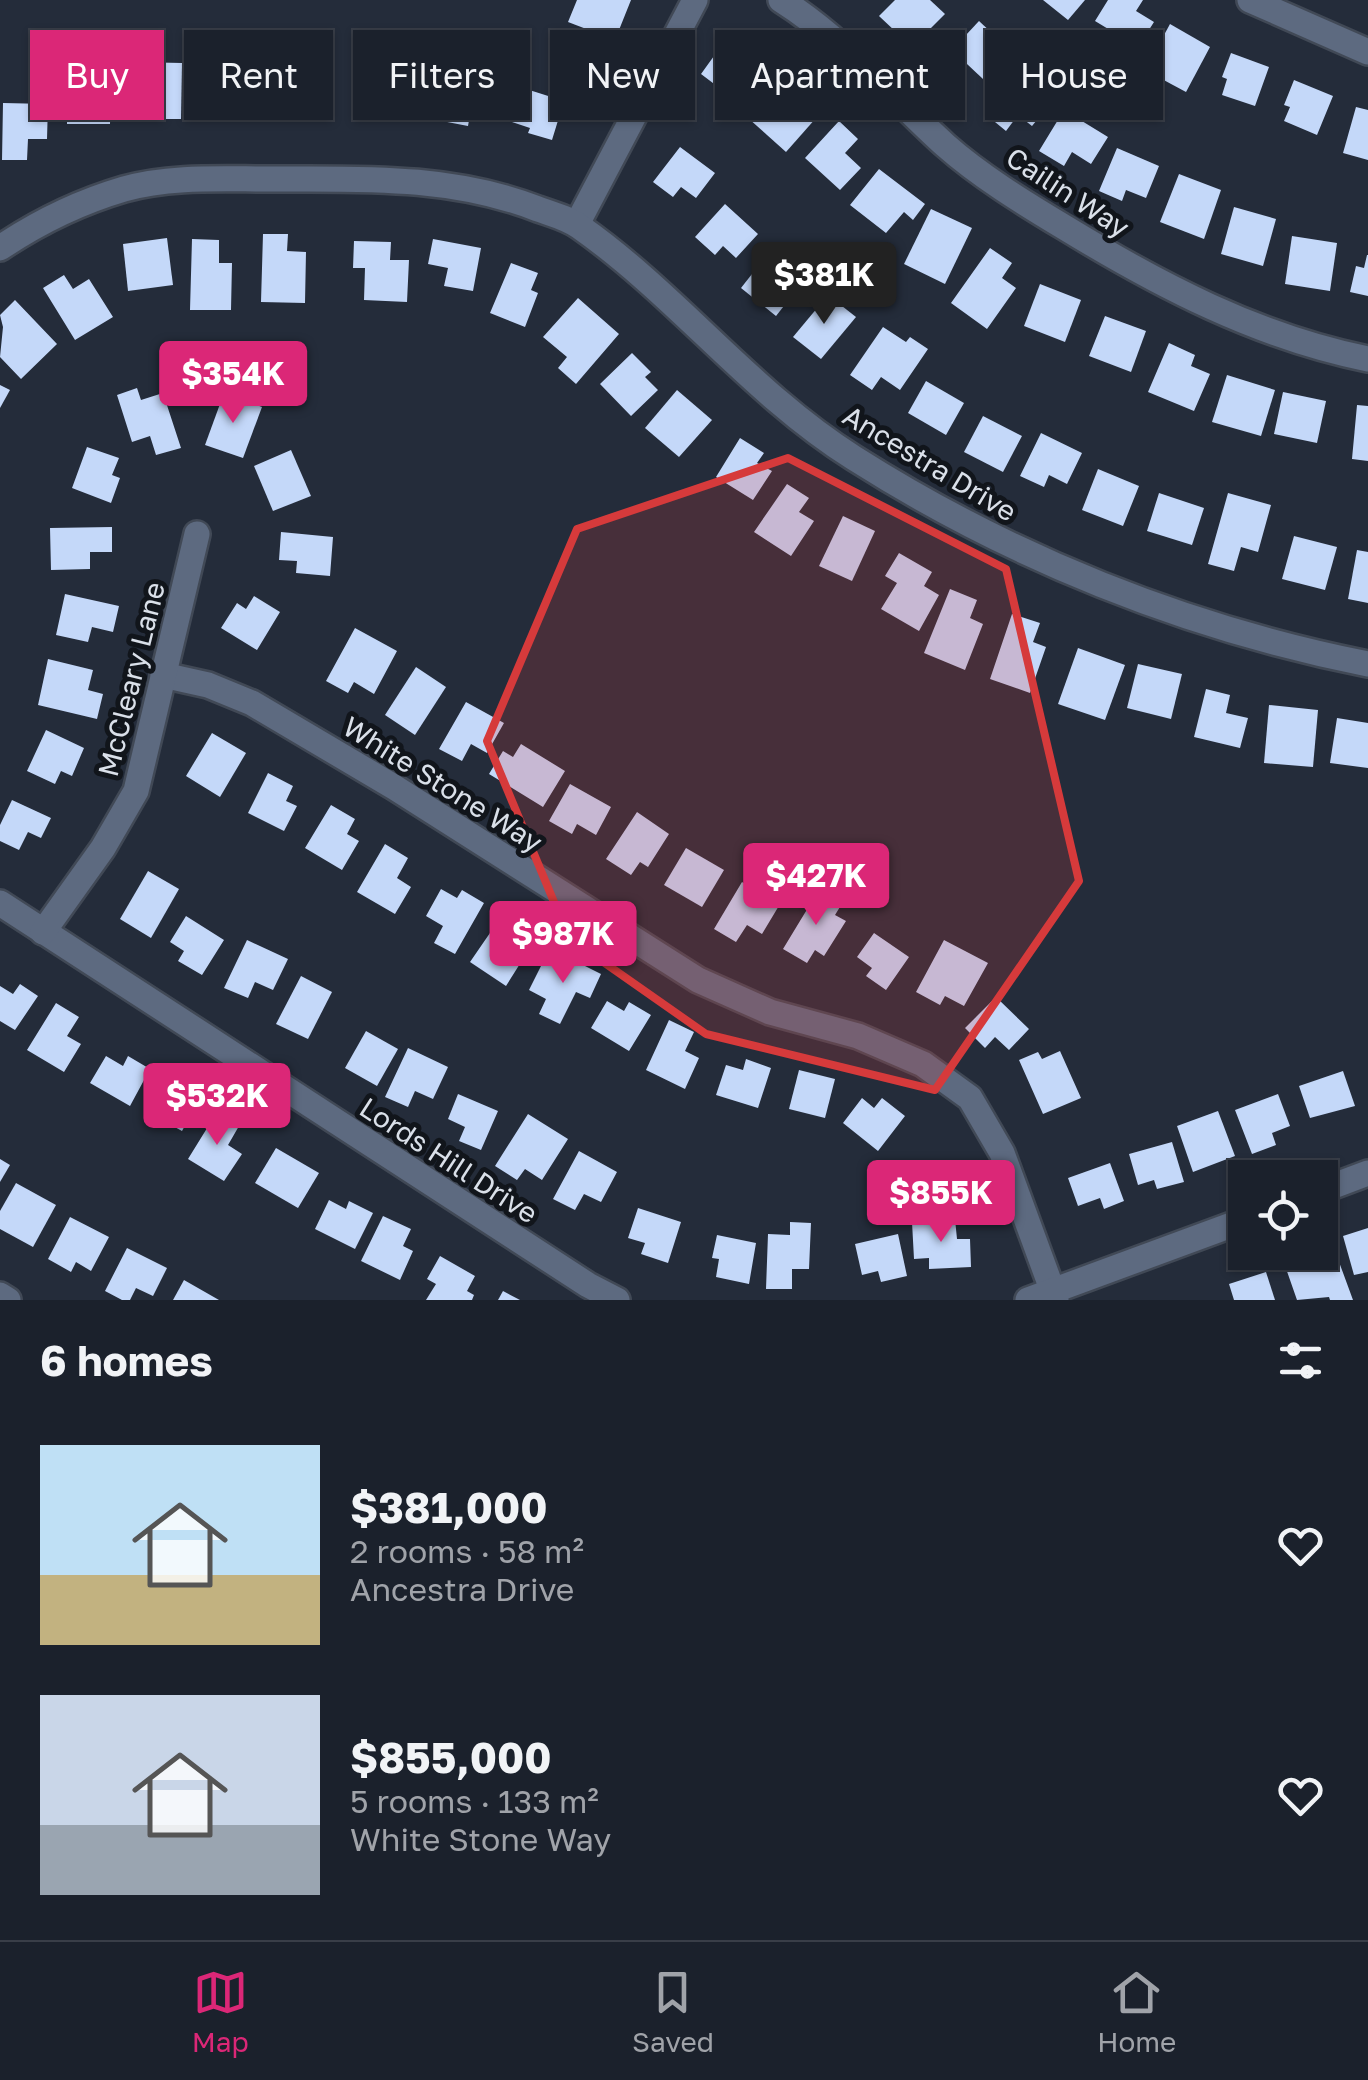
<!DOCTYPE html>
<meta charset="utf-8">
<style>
body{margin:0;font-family:"Golos Text",sans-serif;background:#282e38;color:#f1f3f6;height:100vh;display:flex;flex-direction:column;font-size:38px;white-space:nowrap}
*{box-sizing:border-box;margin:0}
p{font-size:32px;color:#a0a3a9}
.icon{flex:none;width:55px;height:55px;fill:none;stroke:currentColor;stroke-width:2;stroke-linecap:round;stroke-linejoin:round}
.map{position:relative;height:1300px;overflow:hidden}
.sheet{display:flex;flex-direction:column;background:#1b212c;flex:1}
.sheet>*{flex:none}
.guide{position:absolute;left:30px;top:30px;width:1310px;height:90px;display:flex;gap:20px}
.tools{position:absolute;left:1228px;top:1160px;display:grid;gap:20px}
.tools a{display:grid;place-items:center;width:110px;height:110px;border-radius:0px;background:#1b212c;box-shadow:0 2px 8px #0004,0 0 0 2px #393e48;font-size:50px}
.price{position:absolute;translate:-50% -85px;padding:0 22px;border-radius:10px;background:#db2777;color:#fff;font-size:32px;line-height:65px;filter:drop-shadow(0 2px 5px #0008)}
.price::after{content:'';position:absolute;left:50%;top:60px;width:30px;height:22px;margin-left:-15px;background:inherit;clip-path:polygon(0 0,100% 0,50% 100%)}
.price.current{background:#222;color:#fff}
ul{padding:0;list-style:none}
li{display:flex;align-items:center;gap:30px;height:250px;padding:0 40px}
li span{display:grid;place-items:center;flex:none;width:280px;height:200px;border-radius:0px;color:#555}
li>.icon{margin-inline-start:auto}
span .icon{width:120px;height:120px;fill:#fffc;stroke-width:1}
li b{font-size:42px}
h2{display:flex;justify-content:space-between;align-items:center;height:120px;padding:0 40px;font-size:42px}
.pill{padding:0 35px;border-radius:0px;background:#1b212c;box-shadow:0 2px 8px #0004,0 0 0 2px #393e48;font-size:35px;line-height:90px}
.pill.current{background:#db2777;color:#fff}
.tab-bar{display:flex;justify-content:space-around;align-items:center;height:140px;border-top:2px solid #393e48;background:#1b212c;font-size:28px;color:#a0a3a9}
.tab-bar a{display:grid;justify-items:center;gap:5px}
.tab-bar .current{color:#db2777}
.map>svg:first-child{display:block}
.building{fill:#c4d8f9}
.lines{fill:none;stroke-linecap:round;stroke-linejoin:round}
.minor-casing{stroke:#414956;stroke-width:30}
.minor{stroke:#5d6a80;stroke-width:25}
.marked{fill:#d63a3b;fill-opacity:0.2;stroke:#d63a3b;stroke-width:8;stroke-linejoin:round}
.labels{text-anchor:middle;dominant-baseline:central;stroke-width:10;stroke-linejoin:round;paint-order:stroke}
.street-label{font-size:28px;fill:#dae0e9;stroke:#11151b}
</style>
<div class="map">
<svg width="1368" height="1300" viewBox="0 0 1368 1300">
<rect width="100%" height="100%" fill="#242c3a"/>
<!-- building -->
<g class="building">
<path d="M577,0h54l-16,40 -47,-18z"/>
<path d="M895,0h35l15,14 -33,33 -33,-31z"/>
<path d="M1043,0h42l-17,20z"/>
<path d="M1108,0h35l-7,11 18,11 -16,25 -43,-26z"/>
<path d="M979,21l31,29 -27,29 -31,-29z"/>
<path d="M1170,24l40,23 -24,45 -41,-22z"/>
<path d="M747,47l21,15 -30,40 -37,-28 18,-25 17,13z"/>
<path d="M1231,53l38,14 -14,39 -33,-11 5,-16 -5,-2z"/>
<path d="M297,55h22l3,66 -56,-1v-54h31z"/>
<path d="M452,57l40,6 -7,42 -13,-2 -4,23 -26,-5z"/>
<path d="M1031,57l35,28 -34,41 -14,-11 -12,16 -22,-18z"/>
<path d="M135,62l47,1 -1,56h-47z"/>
<path d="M394,64h21l-1,52 -44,-1 1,-25h9v-17h14z"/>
<path d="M198,68h46v25h-16v22h-30z"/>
<path d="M787,76l37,33 -38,43 -38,-34z"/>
<path d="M67,80h44l-1,44h-43z"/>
<path d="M1294,80l39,16 -16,39 -33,-14 6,-14 -6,-2z"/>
<path d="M523,88l41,13 -12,39 -24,-7 2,-5 -18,-6z"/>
<path d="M3,103l45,1 -1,35h-19l-1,21h-25z"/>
<path d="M1356,107l12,3v50l-25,-7z"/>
<path d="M1064,110l44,27 -17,27 -19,-12 -8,14 -25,-15z"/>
<path d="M839,121l19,18 -13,14 16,15 -21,22 -35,-32z"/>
<path d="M680,147l35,26 -19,25 -15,-11 -8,10 -20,-15z"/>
<path d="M1117,148l42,18 -13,32 -20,-8 -4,11 -23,-10z"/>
<path d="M879,169l46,35 -12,16 -9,-8 -18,21 -36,-28z"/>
<path d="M1179,174l42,16 -17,49 -44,-17z"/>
<path d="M725,204l33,30 -22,24 -13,-12 -8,9 -20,-18z"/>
<path d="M1234,207l42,12 -13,47 -42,-12z"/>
<path d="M931,209l41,19 -27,56 -41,-20z"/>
<path d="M263,234h25l-1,17 19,1 -1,51 -44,-1z"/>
<path d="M1292,236l45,7 -7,48 -45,-7z"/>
<path d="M167,238l6,47 -45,6 -5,-47z"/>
<path d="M192,239l27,1v23h13l-1,47h-41z"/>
<path d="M433,239l48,9 -8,43 -29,-5 4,-18 -20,-4z"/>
<path d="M354,241l37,1 -1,18h19l-2,42 -43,-2 1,-32h-12z"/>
<path d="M990,248l22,15 -10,15 14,10 -29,41 -36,-26z"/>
<path d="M767,255l35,28 -26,33 -35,-28z"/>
<path d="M1367,255h1v41l-18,-4 6,-26 8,2z"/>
<path d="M511,263l27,10 -7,17 7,3 -13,34 -35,-14z"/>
<path d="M64,275l9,14 16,-10 24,38 -38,23 -32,-52z"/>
<path d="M1040,284l41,16 -16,42 -41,-16z"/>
<path d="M828,295l28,22 -35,42 -28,-22z"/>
<path d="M578,298l41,36 -43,50 -18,-16 9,-11 -24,-20z"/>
<path d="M15,300l42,44 -36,35 -21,-22 3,-30 -3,-12z"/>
<path d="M1105,316l41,15 -15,41 -42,-16z"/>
<path d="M883,327l23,15 4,-5 18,12 -28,41 -19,-13 -9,13 -22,-15z"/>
<path d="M1169,343l26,12 -4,11 19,8 -16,37 -46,-19z"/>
<path d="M632,353l19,19 -6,5 13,13 -27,26 -31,-32z"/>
<path d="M1227,375l48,15 -14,46 -49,-14z"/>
<path d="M926,381l38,22 -18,32 -38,-22z"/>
<path d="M0,385l10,5 -10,18z"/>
<path d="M137,388l4,12 22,-7 18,55 -25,7 -6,-19 -18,6 -15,-47z"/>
<path d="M677,390l35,30 -33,37 -34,-29z"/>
<path d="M1283,392l43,9 -9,42 -43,-9z"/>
<path d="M224,393l38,14 -19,51 -38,-13z"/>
<path d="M1357,405l11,1v55l-16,-2z"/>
<path d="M983,416l39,20 -19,36 -39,-20z"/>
<path d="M1041,433l41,20 -15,31 -18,-9 -5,12 -24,-11z"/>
<path d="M740,438l24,15 -7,10 15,8 -19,29 -37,-23z"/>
<path d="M87,447l32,11 -7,17 8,3 -9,25 -39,-15z"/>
<path d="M291,450l20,46 -38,15 -19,-45z"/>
<path d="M1098,469l41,17 -16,40 -41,-16z"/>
<path d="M787,484l22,14 -10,14 15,9 -23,35 -37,-24z"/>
<path d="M1159,493l45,15 -12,37 -45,-14z"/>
<path d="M1228,493l43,12 -13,47 -17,-5 -7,24 -26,-7z"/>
<path d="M843,516l32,15 -23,50 -33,-15z"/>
<path d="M112,527v25h-22v17l-39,1 -1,-42z"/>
<path d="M281,532l52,5 -3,39 -34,-3 1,-12 -18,-1z"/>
<path d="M1294,536l43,11 -12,43 -43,-11z"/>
<path d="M1357,550l11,2v51l-20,-4z"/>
<path d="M899,553l33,19 -8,14 15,9 -20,36 -38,-22 16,-26 -12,-7z"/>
<path d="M950,589l27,11 -7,18 13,6 -18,46 -41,-17z"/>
<path d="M65,594l54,12 -6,26 -21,-5 -4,15 -32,-7z"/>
<path d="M254,596l26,16 -23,38 -36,-22 16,-25 9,6z"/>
<path d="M1012,614l28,9 -7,19 13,5 -16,46 -40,-14z"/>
<path d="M355,628l42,23 -23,43 -20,-12 -6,11 -22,-12z"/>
<path d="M1078,648l47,17 -20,55 -47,-16z"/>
<path d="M48,659l45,11 -5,20 15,4 -6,25 -59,-14z"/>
<path d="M1138,664l44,10 -11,45 -44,-11z"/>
<path d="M416,667l30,20 -31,48 -30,-20z"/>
<path d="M1206,689l24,6 -4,18 22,5 -8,30 -46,-11z"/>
<path d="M466,702l38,21 -17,30 -16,-9 -9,17 -23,-12z"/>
<path d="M1269,705l49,5 -5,57 -49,-4z"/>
<path d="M1337,718l31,5v45l-38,-5z"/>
<path d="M46,730l38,18 -12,28 -11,-5 -6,13 -28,-13z"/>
<path d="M212,733l34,20 -26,44 -34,-21z"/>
<path d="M521,744l44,27 -22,36 -54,-33 14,-23 10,6z"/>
<path d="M268,773l25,13 -7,15 11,5 -13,25 -36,-18z"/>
<path d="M570,784l41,23 -15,28 -19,-11 -5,10 -23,-13z"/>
<path d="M12,800l39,18 -10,20 -13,-6 -9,18 -19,-9v-16z"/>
<path d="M331,805l24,14 -8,15 12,7 -17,29 -37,-22z"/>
<path d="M637,812l32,22 -21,33 -8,-5 -9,13 -25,-16z"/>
<path d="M385,844l23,14 -11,20 14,9 -16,27 -38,-22z"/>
<path d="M686,848l38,22 -22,37 -38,-22z"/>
<path d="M148,871l31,18 -28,49 -31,-19z"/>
<path d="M767,876l22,13 -27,45 -15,-9 -11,17 -22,-13 28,-47 16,10z"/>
<path d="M820,888l23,14 -8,13 11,6 -22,35 -9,-6 -8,13 -24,-14z"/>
<path d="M441,889l16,9 5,-8 22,13 -29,51 -21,-11 9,-17 -17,-10z"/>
<path d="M186,916l38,24 -22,35 -24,-14 6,-10 -14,-9z"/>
<path d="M501,917l21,14 -7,11 13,9 -22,35 -36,-24z"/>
<path d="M874,933l35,24 -23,33 -20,-14 6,-8 -15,-11z"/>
<path d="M247,940l41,19 -15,31 -18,-8 -7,16 -24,-10z"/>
<path d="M944,940l44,23 -24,43 -19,-10 -5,9 -24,-13z"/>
<path d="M565,956l36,18 -11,24 -14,-6 -16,32 -21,-10 7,-15 -17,-9 16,-32 15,7z"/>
<path d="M301,976l31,16 -24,47 -32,-15z"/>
<path d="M20,984l18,12 -23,34 -15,-9v-35l13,8z"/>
<path d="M996,997l33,32 -20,21 -14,-13 -10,11 -20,-20z"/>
<path d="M607,1001l17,10 5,-9 22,13 -22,36 -38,-23z"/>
<path d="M56,1003l23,14 -12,19 14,8 -17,28 -37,-22z"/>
<path d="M669,1020l25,12 -9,19 14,7 -14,31 -39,-19z"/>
<path d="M366,1031l32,18 -21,37 -32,-18z"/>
<path d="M408,1048l40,19 -15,32 -18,-8 -7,16 -23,-10z"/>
<path d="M1060,1051l21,47 -38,16 -24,-54 19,-8 4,7z"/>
<path d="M106,1056l17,10 5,-10 22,13 -20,37 -40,-23z"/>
<path d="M746,1059l25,9 -13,40 -42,-13 10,-30 17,5z"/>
<path d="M799,1070l36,9 -10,39 -36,-9z"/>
<path d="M1343,1071l12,35 -45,12 -11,-32z"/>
<path d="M159,1083l20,12 6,-9 17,9 -20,36 -38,-21z"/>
<path d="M458,1094l40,17 -17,39 -22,-9 6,-14 -17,-8z"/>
<path d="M1278,1094l12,32 -18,7 4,12 -24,9 -17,-44z"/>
<path d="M862,1098l12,10 8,-10 23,18 -27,35 -35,-28z"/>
<path d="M1218,1111l17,45 -42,16 -16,-46z"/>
<path d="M217,1112l22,14 -11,19 14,9 -18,27 -36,-22z"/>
<path d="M528,1114l40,25 -26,41 -17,-11 -8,11 -22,-14z"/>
<path d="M1172,1142l12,40 -27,7 -3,-9 -16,5 -9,-31z"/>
<path d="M276,1148l43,25 -21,35 -43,-25z"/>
<path d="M579,1151l38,21 -16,30 -17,-8 -9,16 -22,-11z"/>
<path d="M0,1159l10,6 -10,17z"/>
<path d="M1110,1163l14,38 -20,8 -4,-11 -22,8 -10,-28z"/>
<path d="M16,1183l40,22 -23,42 -33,-18v-18z"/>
<path d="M329,1200l17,9 3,-8 24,12 -18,36 -40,-20z"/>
<path d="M638,1208l43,14 -13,41 -27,-9 4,-11 -17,-5z"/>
<path d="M383,1216l28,13 -8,17 10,5 -13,29 -39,-19z"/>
<path d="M70,1217l39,20 -18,34 -15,-9 -5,10 -23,-13z"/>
<path d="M955,1219l2,20h13l1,28 -42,2v-11l-15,1 -2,-37z"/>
<path d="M790,1222l21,1 -2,46h-17v20h-26l2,-55 22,1z"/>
<path d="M1368,1228v44l-14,3 -11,-39z"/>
<path d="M898,1234l9,42 -26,6 -3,-11 -16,4 -7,-31z"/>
<path d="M717,1235l39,8 -7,41 -33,-7 3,-18 -7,-1z"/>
<path d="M1331,1240l22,60h-23l-1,-3 -32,3 -15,-43 13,-5h25v-8z"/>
<path d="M127,1248l40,20 -14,28 -17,-8 -6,12h-8l-17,-9z"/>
<path d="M440,1256l35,20 -8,15 7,4 -2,5h-46l10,-16 -9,-5z"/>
<path d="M1266,1272l9,28h-41l-5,-16z"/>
<path d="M184,1280l35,20h-46z"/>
<path d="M503,1291l17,9h-22z"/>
</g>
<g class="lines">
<defs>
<g id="minor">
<path d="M781,0c62,39 110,96 164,145 35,31 79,58 119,82 95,58 194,110 304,132"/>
<path d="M1250,0l118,52"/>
<path d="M577,224l118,-224"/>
<path d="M0,248c37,-25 80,-46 124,-59 45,-13 97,-10 144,-10 92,0 183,-4 270,30 14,5 30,9 42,18 98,69 172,167 274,231 156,99 332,170 514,206"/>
<path d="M163,675l45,10 44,18 142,84 304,193 72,32 88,24 65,28 47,34 32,55 54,147"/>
<path d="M0,903l588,382 29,15"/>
<path d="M43,932l60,-84 33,-57 61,-257"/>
<path d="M1320,1191l48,-18"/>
<path d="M0,1295l8,5"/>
<path d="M1028,1300l217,-80"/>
</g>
</defs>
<!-- minor casing -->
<use href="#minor" class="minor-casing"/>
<!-- minor -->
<use href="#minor" class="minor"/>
</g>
<!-- marked area -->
<path class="marked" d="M788,458l218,111 73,312 -144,209 -229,-56 -137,-96 -82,-197 90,-212z"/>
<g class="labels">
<!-- street labels -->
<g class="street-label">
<text transform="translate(1068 192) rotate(33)">Cailin Way</text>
<text transform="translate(930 463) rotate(31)">Ancestra Drive</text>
<text transform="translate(131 679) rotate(-76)">McCleary Lane</text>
<text transform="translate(443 784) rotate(32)">White Stone Way</text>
<text transform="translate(449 1160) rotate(33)">Lords Hill Drive</text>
</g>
</g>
</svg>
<div class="tools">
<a><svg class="icon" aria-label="locate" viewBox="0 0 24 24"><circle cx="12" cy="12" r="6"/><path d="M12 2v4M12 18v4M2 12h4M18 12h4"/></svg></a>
</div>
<b class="price current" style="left:824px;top:327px">$381K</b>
<b class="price" style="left:233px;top:426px">$354K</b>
<b class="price" style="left:816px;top:928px">$427K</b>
<b class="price" style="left:563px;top:986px">$987K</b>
<b class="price" style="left:217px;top:1148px">$532K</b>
<b class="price" style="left:941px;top:1245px">$855K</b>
<div class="guide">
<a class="pill current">Buy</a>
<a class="pill">Rent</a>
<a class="pill">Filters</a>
<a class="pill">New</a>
<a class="pill">Apartment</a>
<a class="pill">House</a>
</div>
</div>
<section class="sheet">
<h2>6 homes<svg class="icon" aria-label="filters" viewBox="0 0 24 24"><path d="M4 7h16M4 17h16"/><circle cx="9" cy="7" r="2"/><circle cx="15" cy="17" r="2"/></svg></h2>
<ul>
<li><span style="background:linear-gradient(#bfe0f5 65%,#c2b280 0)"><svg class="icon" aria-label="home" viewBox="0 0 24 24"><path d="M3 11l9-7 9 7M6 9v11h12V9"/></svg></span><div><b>$381,000</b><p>2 rooms · 58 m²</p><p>Ancestra Drive</p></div><svg class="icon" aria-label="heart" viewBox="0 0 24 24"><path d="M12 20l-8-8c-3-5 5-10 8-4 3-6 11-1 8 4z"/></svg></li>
<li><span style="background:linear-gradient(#c9d6e8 65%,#9aa5b1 0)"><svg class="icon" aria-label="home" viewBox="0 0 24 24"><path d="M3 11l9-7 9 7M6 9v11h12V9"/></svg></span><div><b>$855,000</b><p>5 rooms · 133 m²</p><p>White Stone Way</p></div><svg class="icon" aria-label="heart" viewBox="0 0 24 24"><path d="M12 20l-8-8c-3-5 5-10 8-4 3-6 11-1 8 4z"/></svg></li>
</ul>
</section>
<nav class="tab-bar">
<a class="current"><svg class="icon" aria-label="map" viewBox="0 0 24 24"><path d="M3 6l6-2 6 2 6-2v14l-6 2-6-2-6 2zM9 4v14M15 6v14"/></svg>Map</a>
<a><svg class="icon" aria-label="saved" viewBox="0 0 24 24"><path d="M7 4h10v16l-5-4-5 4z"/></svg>Saved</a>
<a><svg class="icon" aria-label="home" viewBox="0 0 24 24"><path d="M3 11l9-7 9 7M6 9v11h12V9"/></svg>Home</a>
</nav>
